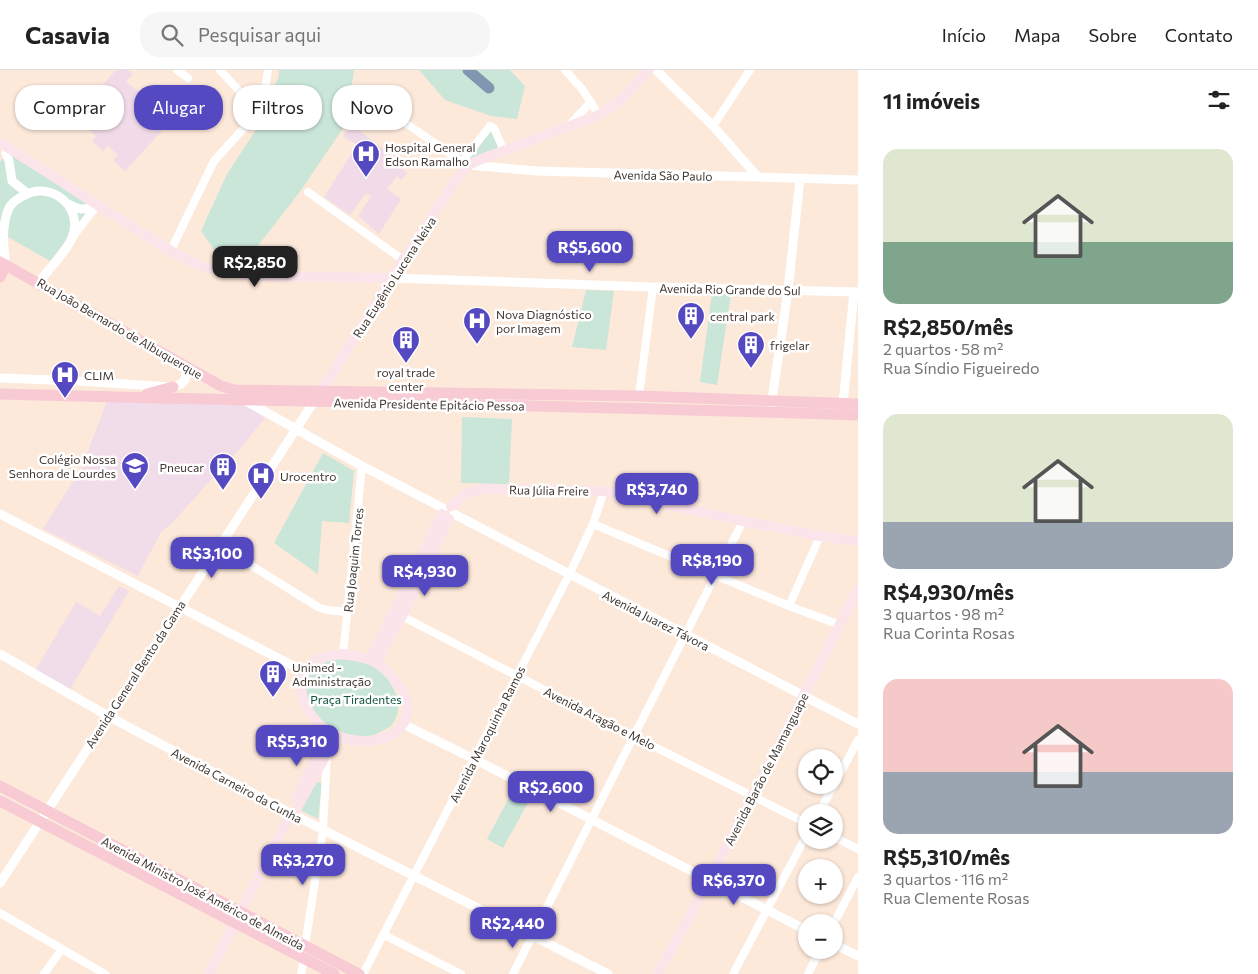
<!DOCTYPE html>
<html lang="pt">
<meta charset="utf-8">
<style>
body{margin:0;font-family:Commissioner,sans-serif;background:#f6f6f6;color:#222;height:100vh;display:flex;flex-direction:column;font-size:19px;white-space:nowrap}
*{box-sizing:border-box;margin:0}
p{font-size:16px;color:#767676}
.icon{flex:none;width:28px;height:28px;fill:none;stroke:currentColor;stroke-width:2;stroke-linecap:round;stroke-linejoin:round}
.map{position:relative;flex:1;overflow:hidden}
.sheet{display:flex;flex-direction:column;background:#fff;width:400px}
.sheet>*{flex:none}
.banner{position:absolute;left:15px;top:15px;width:475px;height:45px;display:flex;gap:10px}
.fabs{position:absolute;left:798px;top:679px;display:grid;gap:10px}
.fabs a{display:grid;place-items:center;width:45px;height:45px;border-radius:50%;background:#fff;box-shadow:0 1px 4px #0004;font-size:25px}
.price{position:absolute;translate:-50% -42px;padding:0 11px;border-radius:10px;background:#5549c1;color:#fff;font-size:16px;line-height:32px;filter:drop-shadow(0 1px 2px #0008)}
.price::after{content:'';position:absolute;left:50%;top:30px;width:15px;height:11px;margin-left:-8px;background:inherit;clip-path:polygon(0 0,100% 0,50% 100%)}
.price.active{background:#222;color:#fff}
ul{padding:0;list-style:none}
li{display:grid;align-content:center;gap:10px;height:265px;padding:0 25px}
li span{display:grid;place-items:center;height:155px;border-radius:15px;color:#555}
li>.icon{margin-inline-start:auto}
span .icon{width:90px;height:90px;fill:#fffc;stroke-width:1}
li b{font-size:21px}
h2{display:flex;justify-content:space-between;align-items:center;height:60px;padding:0 25px;font-size:21px}
.tag{padding:0 18px;border-radius:20px;background:#fff;box-shadow:0 1px 4px #0004;font-size:18px;line-height:45px}
.tag.active{background:#5549c1;color:#fff}
header{display:flex;align-items:center;gap:30px;box-sizing:border-box;height:70px;padding:0 25px;background:#fff;border-bottom:1px solid #e0e0e0}
header strong{font-size:24px}
nav{display:flex;gap:28px;margin-inline-start:auto;font-size:18px}
.search{width:350px;height:45px;background:#f6f6f6;display:flex;align-items:center;gap:12px;box-sizing:border-box;padding:0 18px;border-radius:20px;color:#767676;font-size:19px}
main{display:flex;flex:1;min-height:0}
.map>svg:first-child{display:block}
.education{fill:#f1dcea}
.medical{fill:#f2dbe8}
.green{fill:#c9e6d8}
.lines{fill:none;stroke-linecap:round;stroke-linejoin:round}
.river{stroke:#8196b1;stroke-width:11}
.minor{stroke:#fff;stroke-width:8}
.tertiary{stroke:#fff;stroke-width:9}
.secondary{stroke:#fbe4ea;stroke-width:10}
.primary{stroke:#f7cad4;stroke-width:11}
.labels{text-anchor:middle;dominant-baseline:central;stroke-width:5;stroke-linejoin:round;paint-order:stroke}
.poi-label{font-size:12px;fill:#413730;stroke:#fff;text-anchor:start}
.street-label{font-size:12px;fill:#413730;stroke:#fff}
.park-label{font-size:12px;fill:#0e543c;stroke:#fff}
</style>
<header>
<strong>Casavia</strong>
<div class="search"><svg class="icon" aria-label="search" viewBox="0 0 24 24"><circle cx="10" cy="10" r="6"/><path d="M15 15l6 6"/></svg>Pesquisar aqui</div>
<nav><a>Início</a><a>Mapa</a><a>Sobre</a><a>Contato</a></nav>
</header>
<main>
<div class="map">
<svg width="858" height="904" viewBox="0 0 858 904">
<rect width="100%" height="100%" fill="#fde9da"/>
<!-- education -->
<g class="education">
<path d="M107,331l137,4 10,5 11,8 -36,44 -10,9 -47,52 -11,9 -23,44 -95,-47 39,-62z"/>
<path d="M119,516l10,5 -60,100 -34,-20 41,-69 24,14z"/>
</g>
<!-- medical -->
<g class="medical">
<path d="M116,0h12l5,4 -7,8 23,17 -4,4 11,11 4,-4 11,11 -46,50 -12,-11 5,-5 -10,-9 -5,5 -11,-10 4,-5 -12,-11 -3,4 -10,-9z"/>
<path d="M352,55l53,40 -3,4 5,4 -6,7 -4,-4 -10,13 14,10 -22,35 -21,-18 13,-20 -5,-3 -16,22 -26,-18 33,-52 -14,-9z"/>
</g>
<!-- green -->
<g class="green">
<path d="M279,0h75l-8,54 -47,69 -42,54 -38,10 -18,-26 26,-57 27,-41 25,-57z"/>
<path d="M419,0h91l15,16 -8,33 -26,-3 -46,-16z"/>
<path d="M490,59l9,18 -32,14z"/>
<path d="M10,79l85,56 -45,56 -42,-24 -6,21 -2,-1v-95z"/>
<path d="M586,220l28,1 -8,59 -34,-3z"/>
<path d="M712,223l19,1 -14,91 -17,-3z"/>
<path d="M462,347l50,2 -3,65 -48,-1z"/>
<path d="M323,383l31,18 -5,52 -27,-2 -4,53 -44,-31z"/>
<path d="M334,589c11,0 35,3 44,10 14,11 28,37 15,54 -1,3 -6,5 -9,7 -6,3 -11,6 -18,6 -26,2 -64,-21 -60,-50 1,-5 1,-11 4,-15 6,-6 16,-9 24,-12z"/>
<path d="M317,712l5,1 -4,36 -18,-9z"/>
<path d="M513,720l17,9 -27,49 -16,-9z"/>
</g>
<g class="lines">
<!-- river -->
<path class="river" d="M468,0l21,18"/>
<!-- minor -->
<g class="minor">
<path d="M177,0l11,8"/>
<path d="M220,0l21,23"/>
<path d="M565,0l17,19 17,26"/>
<path d="M378,34l84,58 7,3"/>
<path d="M569,55l22,-23"/>
<path d="M713,56l37,-56"/>
<path d="M462,92l28,-36 4,2 10,23"/>
<path d="M308,122l95,68"/>
<path d="M72,168l25,-33"/>
<path d="M171,180l43,-89 38,-42 13,-29 3,-20"/>
<path d="M639,326l14,-109"/>
<path d="M593,454l196,82 51,19"/>
<path d="M220,476l98,61 9,3 20,2"/>
<path d="M789,536l31,-70"/>
<path d="M398,544l235,122 173,87"/>
<path d="M343,584l19,-188"/>
<path d="M834,715l24,-45"/>
<path d="M819,742l15,-27"/>
<path d="M834,767l24,12"/>
<path d="M0,843l105,61"/>
<path d="M834,853l24,-46"/>
<path d="M384,865l77,39"/>
<path d="M305,876l18,-116 4,-75"/>
<path d="M44,904l18,-25"/>
<path d="M301,904l3,-15"/>
<path d="M363,904l206,-399 24,-51 11,-33"/>
<path d="M513,904l230,-453"/>
<path d="M733,904l73,-138"/>
<path d="M808,904l12,-24"/>
</g>
<!-- tertiary -->
<g class="tertiary">
<path d="M656,0l57,56 44,50"/>
<path d="M6,83l3,8 3,20 15,12"/>
<path d="M469,95l68,6 321,9"/>
<path d="M68,134c11,6 16,7 27,1"/>
<path d="M6,195c-3,-18 -5,-40 3,-57 3,-6 8,-9 14,-12 29,-17 63,13 48,44 -6,13 -23,30 -32,42"/>
<path d="M392,208l261,9 205,5"/>
<path d="M0,308l78,3 95,6 8,-3 4,-4 1,-8 -4,-8"/>
<path d="M246,331l116,65 81,42"/>
<path d="M843,334l11,-112"/>
<path d="M773,337l-1,-7 16,-110 12,-111"/>
<path d="M0,444l305,158"/>
<path d="M454,444l404,210"/>
<path d="M0,584l108,62 180,96 320,162"/>
<path d="M403,654l71,35 332,171"/>
<path d="M0,813l317,-486"/>
<path d="M834,874l24,12"/>
</g>
<!-- secondary -->
<g class="secondary">
<path d="M0,73c46,28 90,58 136,86 22,14 45,30 70,38 17,5 35,7 53,9l133,2"/>
<path d="M321,321l82,-131 56,-84 10,-11 10,-5 120,-45 22,-15 28,-30"/>
<path d="M451,436l16,-13 14,-4 123,2 139,30 77,15 38,5"/>
<path d="M343,584c24,3 37,7 52,26 47,58 -51,86 -85,33 -7,-11 -11,-23 -7,-36 5,-17 24,-22 40,-23z"/>
<path d="M370,589l72,-145"/>
<path d="M377,592l25,-46 47,-97"/>
<path d="M296,727l33,-65"/>
<path d="M209,904l78,-153 6,-6 43,-78"/>
<path d="M658,904l51,-93 149,-292"/>
</g>
<!-- primary -->
<g class="primary">
<path d="M0,192l221,124 13,4 405,6 219,8"/>
<path d="M0,207l6,-12"/>
<path d="M0,324c286,8 572,11 858,21"/>
<path d="M147,324l26,-7"/>
<path d="M0,716l359,188"/>
<path d="M0,731l334,173"/>
</g>
</g>
<!-- icons -->
<defs>
<symbol id="hospital-pin" viewBox="-11 -11 22 30"><path d="M0 17L-7.5 6A9.5 9.5 0 1 1 7.5 6Z" fill="#5549c1" stroke="#fff"/><path d="M-5-5h3v3.5h4V-5h3V5h-3V1.5h-4V5h-3Z" fill="#fff"/></symbol>
<symbol id="building-pin" viewBox="-11 -11 22 30"><path d="M0 17L-7.5 6A9.5 9.5 0 1 1 7.5 6Z" fill="#5549c1" stroke="#fff"/><path d="M-4-6H4V6H1V3H-1V6H-4ZM-2.5-4.3h1.7v1.8h-1.7ZM.8-4.3h1.7v1.8H.8ZM-2.5-1h1.7V.8h-1.7ZM.8-1h1.7V.8H.8Z" fill="#fff"/></symbol>
<symbol id="school-pin" viewBox="-11 -11 22 30"><path d="M0 17L-7.5 6A9.5 9.5 0 1 1 7.5 6Z" fill="#5549c1" stroke="#fff"/><path d="M0-5L7-2L0 1L-7-2ZM-4 1L0 2.5L4 1V4Q0 6-4 4Z" fill="#fff"/></symbol>
</defs>
<g fill-rule="evenodd">
<use href="#hospital-pin" x="350" y="68" width="32" height="43"/>
<use href="#building-pin" x="675" y="230" width="32" height="43"/>
<use href="#hospital-pin" x="461" y="235" width="32" height="43"/>
<use href="#building-pin" x="390" y="254" width="32" height="43"/>
<use href="#building-pin" x="735" y="259" width="32" height="43"/>
<use href="#hospital-pin" x="49" y="289" width="32" height="43"/>
<use href="#school-pin" x="119" y="380" width="32" height="43"/>
<use href="#building-pin" x="207" y="381" width="32" height="43"/>
<use href="#hospital-pin" x="245" y="390" width="32" height="43"/>
<use href="#building-pin" x="257" y="588" width="32" height="43"/>
</g>
<g class="labels">
<!-- poi labels -->
<g class="poi-label">
<text x="385" y="77">Hospital General<tspan x="385" dy="14">Edson Ramalho</tspan></text>
<text x="496" y="244">Nova Diagnóstico<tspan x="496" dy="14">por Imagem</tspan></text>
<text x="710" y="246">central park</text>
<text x="770" y="275">frigelar</text>
<text x="406" y="302" text-anchor="middle">royal trade<tspan x="406" dy="14">center</tspan></text>
<text x="84" y="305">CLIM</text>
<text x="116" y="389" text-anchor="end">Colégio Nossa<tspan x="116" dy="14">Senhora de Lourdes</tspan></text>
<text x="204" y="397" text-anchor="end">Pneucar</text>
<text x="280" y="406">Urocentro</text>
<text x="292" y="597">Unimed -<tspan x="292" dy="14">Administração</tspan></text>
</g>
<!-- street labels -->
<g class="street-label">
<text transform="translate(663 105) rotate(1)">Avenida São Paulo</text>
<text transform="translate(394 207) rotate(-57)">Rua Eugênio Lucena Neiva</text>
<text transform="translate(730 219) rotate(1)">Avenida Rio Grande do Sul</text>
<text transform="translate(120 258) rotate(30)">Rua João Bernardo de Albuquerque</text>
<text transform="translate(429 334) rotate(1)">Avenida Presidente Epitácio Pessoa</text>
<text transform="translate(549 420) rotate(1)">Rua Júlia Freire</text>
<text transform="translate(353 490) rotate(-84)">Rua Joaquim Torres</text>
<text transform="translate(656 550) rotate(27)">Avenida Juarez Távora</text>
<text transform="translate(135 604) rotate(-57)">Avenida General Bento da Gama</text>
<text transform="translate(600 648) rotate(27)">Avenida Aragão e Melo</text>
<text transform="translate(487 664) rotate(-63)">Avenida Maroquinha Ramos</text>
<text transform="translate(766 699) rotate(-63)">Avenida Barão de Mamanguape</text>
<text transform="translate(237 715) rotate(28)">Avenida Carneiro da Cunha</text>
<text transform="translate(203 823) rotate(28)">Avenida Ministro José Américo de Almeida</text>
</g>
<!-- park labels -->
<g class="park-label">
<text x="356" y="629">Praça Tiradentes</text>
</g>
</g>
</svg>
<div class="fabs">
<a><svg class="icon" aria-label="locate" viewBox="0 0 24 24"><circle cx="12" cy="12" r="6"/><path d="M12 2v4M12 18v4M2 12h4M18 12h4"/></svg></a>
<a><svg class="icon" aria-label="layers" viewBox="0 0 24 24"><path d="M12 4l9 5-9 5-9-5zM3 14l9 5 9-5"/></svg></a>
<a>+</a>
<a>−</a>
</div>
<b class="price" style="left:590px;top:203px">R$5,600</b>
<b class="price active" style="left:255px;top:218px">R$2,850</b>
<b class="price" style="left:657px;top:445px">R$3,740</b>
<b class="price" style="left:212px;top:509px">R$3,100</b>
<b class="price" style="left:712px;top:516px">R$8,190</b>
<b class="price" style="left:425px;top:527px">R$4,930</b>
<b class="price" style="left:297px;top:697px">R$5,310</b>
<b class="price" style="left:551px;top:743px">R$2,600</b>
<b class="price" style="left:303px;top:816px">R$3,270</b>
<b class="price" style="left:734px;top:836px">R$6,370</b>
<b class="price" style="left:513px;top:879px">R$2,440</b>
<div class="banner">
<a class="tag">Comprar</a>
<a class="tag active">Alugar</a>
<a class="tag">Filtros</a>
<a class="tag">Novo</a>
</div>
</div>
<section class="sheet">
<h2>11 imóveis<svg class="icon" aria-label="filters" viewBox="0 0 24 24"><path d="M4 7h16M4 17h16"/><circle cx="9" cy="7" r="2"/><circle cx="15" cy="17" r="2"/></svg></h2>
<ul>
<li><span style="background:linear-gradient(#dfe7d0 60%,#7fa58c 0)"><svg class="icon" aria-label="home" viewBox="0 0 24 24"><path d="M3 11l9-7 9 7M6 9v11h12V9"/></svg></span><div><b>R$2,850/mês</b><p>2 quartos · 58 m²</p><p>Rua Síndio Figueiredo</p></div></li>
<li><span style="background:linear-gradient(#dfe7d0 70%,#9aa5b1 0)"><svg class="icon" aria-label="home" viewBox="0 0 24 24"><path d="M3 11l9-7 9 7M6 9v11h12V9"/></svg></span><div><b>R$4,930/mês</b><p>3 quartos · 98 m²</p><p>Rua Corinta Rosas</p></div></li>
<li><span style="background:linear-gradient(#f6c9c9 60%,#9aa5b1 0)"><svg class="icon" aria-label="home" viewBox="0 0 24 24"><path d="M3 11l9-7 9 7M6 9v11h12V9"/></svg></span><div><b>R$5,310/mês</b><p>3 quartos · 116 m²</p><p>Rua Clemente Rosas</p></div></li>
</ul>
</section>
</main>
